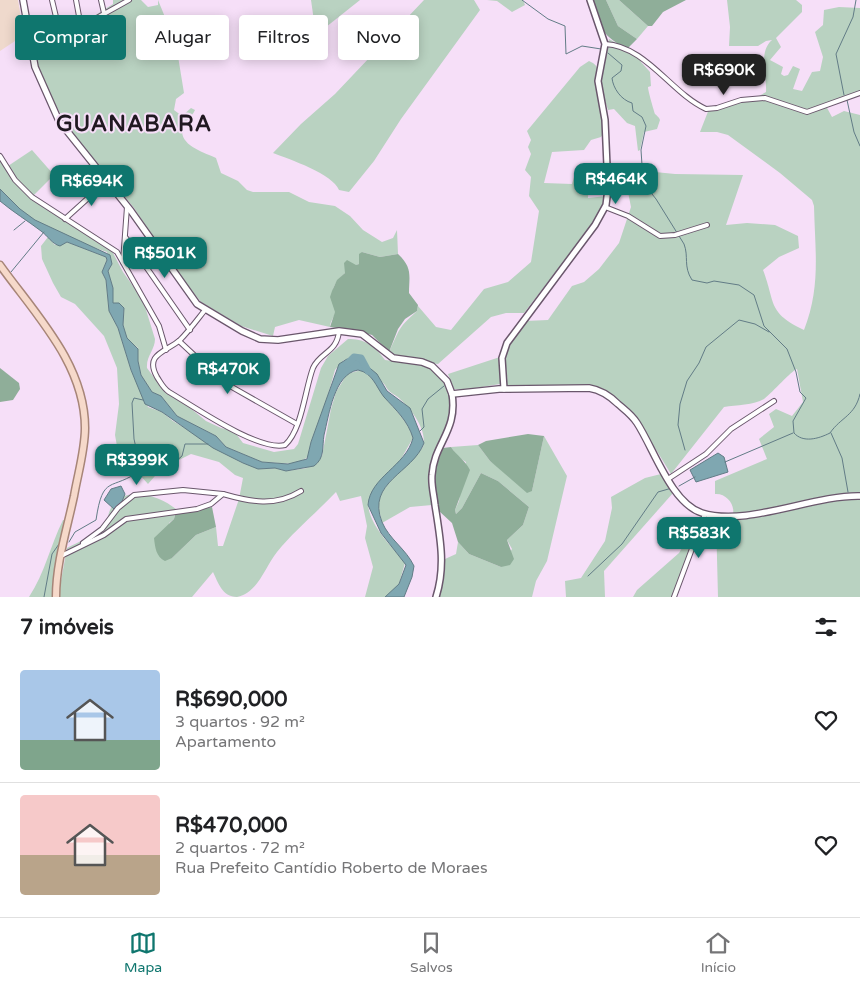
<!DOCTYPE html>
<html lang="pt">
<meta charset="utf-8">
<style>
body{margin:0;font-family:"Varela Round",sans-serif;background:#f2f2f2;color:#202124;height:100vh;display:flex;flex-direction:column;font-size:19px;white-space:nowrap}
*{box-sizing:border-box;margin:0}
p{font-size:16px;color:#757577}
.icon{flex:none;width:28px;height:28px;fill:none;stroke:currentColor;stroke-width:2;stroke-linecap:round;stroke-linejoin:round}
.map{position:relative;height:597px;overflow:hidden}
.drawer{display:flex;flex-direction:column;background:#fff;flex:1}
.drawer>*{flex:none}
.guide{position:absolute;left:15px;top:15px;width:500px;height:45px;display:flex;gap:10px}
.price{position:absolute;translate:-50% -42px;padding:0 11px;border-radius:10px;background:#0f766e;color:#fff;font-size:16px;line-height:32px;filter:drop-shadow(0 1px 2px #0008)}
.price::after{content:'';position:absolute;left:50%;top:30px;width:15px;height:11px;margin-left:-8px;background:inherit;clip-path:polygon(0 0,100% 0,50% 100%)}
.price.active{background:#222;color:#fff}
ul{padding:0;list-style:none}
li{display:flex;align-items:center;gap:15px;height:125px;padding:0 20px}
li+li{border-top:1px solid #e0e0e0}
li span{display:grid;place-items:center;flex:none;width:140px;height:100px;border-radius:5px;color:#555}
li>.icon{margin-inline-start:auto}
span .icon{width:60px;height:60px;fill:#fffc;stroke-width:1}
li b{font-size:21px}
h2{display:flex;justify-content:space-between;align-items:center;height:60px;padding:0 20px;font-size:21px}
.chip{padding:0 18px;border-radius:5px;background:#fff;box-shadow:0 2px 12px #0003;font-size:18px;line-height:45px}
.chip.active{background:#0f766e;color:#fff}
.dock{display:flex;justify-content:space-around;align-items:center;height:70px;border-top:1px solid #e0e0e0;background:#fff;font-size:14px;color:#757577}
.dock a{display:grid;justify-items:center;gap:2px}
.dock .active{color:#0f766e}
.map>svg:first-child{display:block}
.education{fill:#efd9cc}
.green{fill:#b9d2c1}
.forest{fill:#8fae99}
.water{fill:#7fa7b1;stroke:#627c86}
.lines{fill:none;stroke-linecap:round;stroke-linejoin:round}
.stream{stroke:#627c86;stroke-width:1}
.river{stroke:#7fa7b1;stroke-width:7}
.minor-casing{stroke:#6a576c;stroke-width:6}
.tertiary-casing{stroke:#6a576c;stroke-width:8}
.secondary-casing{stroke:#6a576c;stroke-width:8}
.primary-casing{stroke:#a78578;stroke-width:9}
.minor{stroke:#fff;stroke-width:4}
.tertiary{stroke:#fff;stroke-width:5}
.secondary{stroke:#fff;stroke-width:5.5}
.primary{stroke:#f6d9ca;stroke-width:6}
.labels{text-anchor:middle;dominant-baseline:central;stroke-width:4;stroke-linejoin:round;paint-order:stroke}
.district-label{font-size:22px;font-weight:bold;letter-spacing:1px;fill:#201821;stroke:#f6dff8}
</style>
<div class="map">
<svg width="860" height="597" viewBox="0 0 860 597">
<rect width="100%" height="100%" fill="#f6dff8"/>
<!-- education -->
<path class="education" d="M0,0h18l6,35 -24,16z"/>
<!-- green -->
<g class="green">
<path d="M113,0h28l7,7 10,-2v-5l18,44 8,49 -8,6 -2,11 8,6 9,-8 4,2c-3,7 -10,11 -12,17 -6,18 22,26 33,31l5,15 17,8 9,9 6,2h36l20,10 26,4 15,10 13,14 19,12 11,-4 4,-8 1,24 -18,3 -18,-5 -3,12 -13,5 -1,4c-21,20 -7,18 -10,40 -1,5 -5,8 -5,14l-31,-7 -24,7 -2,9 -32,-10 -40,-24 -24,-29 -43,-65 -63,-77 -24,-40 -13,-37 79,-50z"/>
<path d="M311,0h49l-44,35z"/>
<path d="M424,0h50l6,10 -79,109 -27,42 -25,31 -10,-2c-6,-16 -50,-31 -66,-37l28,-29 34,-30z"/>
<path d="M487,0h36l2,5 -13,7 -15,-11z"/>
<path d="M606,0h13l29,26 -11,13 -19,-13z"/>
<path d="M727,0h69l6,5v7l-26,26 5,9 -11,13 13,7 -2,7 3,2 4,-1 5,-9 7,3 -7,20 9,2 10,-19 8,-1 3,-14 -8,-25 8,-7 1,-15 15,-3 21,1v84l-20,6 -14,8 6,11 12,-6 16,4v482h-142l-2,-78v-4l17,-1c2,-10 -7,-21 -18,-20v-13l52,-22 -8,-20 15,-12 -5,-13 7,-5 16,7 11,-14 -6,-33c-6,2 -24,23 -33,30 -10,6 -28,6 -40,8l-53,67 -16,-26 -6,-1c-12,-21 -25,-43 -48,-55 -12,-7 -29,0 -42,0 -18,-1 -36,-3 -54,-5 5,-9 0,-18 0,-27 1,-15 12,-27 20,-39l23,-1 24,-34 12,-4 15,-13 20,-26 12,-36 -4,-20 8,-11 10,-5 30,3 68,1 -17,50 21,-2 28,2 23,11 1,12 -20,9 -16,13c13,34 4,42 41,60 17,-43 11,-79 10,-124l-2,-6 -32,-27 -52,-38 -11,-3h-17l9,-23 50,-13 7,-4c1,-17 -8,-40 6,-52l-6,1 -8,5h-29l1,-19z"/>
<path d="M609,39l31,17 1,6 9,10 1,14 -3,1c0,4 6,24 7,27 2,2 4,3 5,6l-3,9 -13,3 -4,18 -2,1 -3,-25 -8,-3 -13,-14 -6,1 -6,-19 -1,-13z"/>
<path d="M589,61c4,2 8,4 8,8 2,7 -1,16 1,24 3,13 13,32 3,44l-10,3 -7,10 -32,2 -8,31 28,1 4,-14h13l-1,28 19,-2 -8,20 -75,97h-18l-15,4 -53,47 -37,-5 -12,-7c11,-23 8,-23 28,-41l1,-5 18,21 15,3 33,-41 24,-7 23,-20 8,-51 -10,-15 2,-19 -6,-7 6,-16 -3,-7 3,-7 -4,-9 53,-64z"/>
<path d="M32,150l22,25 -23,23 81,53 11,21 20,28 12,39c0,11 -9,17 -8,29l17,23 14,7 28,23 15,7 13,3 9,12 31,9 20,-3 4,-5 23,-76 7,-12 20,-17c17,-1 28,8 37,21l40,5 15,10 10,17 -1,28 -4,15 -12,19 -4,15 3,36 -22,2 -28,16c-1,-7 -4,-13 -4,-20 3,-19 33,-41 45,-56 5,-17 -12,-38 -24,-49 -5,-4 -11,-6 -14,-13l-25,-25h-16l-9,10 -11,39 -13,33 -3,15 -12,7 -34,-2 -36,-15 -10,-11 -39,-20 -16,-20 -9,-4 -11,-17 -3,-14v-13l-11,-9 -4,-14 1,-14 -11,-7v-16l-5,-17 3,-5 -4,-14c-27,-9 -67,-24 -87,-43 -7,-7 -13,-14 -20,-20v-29l5,8z"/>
<path d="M48,237l7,8 12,-3 39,15 1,3 -5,12 4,8 3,31 9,17 13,42 17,37 14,5 11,9 70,42 22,6 10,-1 11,3 21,-3 15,-12 9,-47 5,-17 11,-18 14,-4c13,6 15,17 23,26 11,14 24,25 29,42l-16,28 -29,35c-1,23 24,45 37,62l-6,21 -4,5 -10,8h-20l8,-30 -8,-29 2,-12 -6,-30 -21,5 -4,-9c-19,20 -42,39 -59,60 -12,15 -19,41 -40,45 -15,0 -19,-15 -24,-25l-21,25h-134l9,-49c11,-6 24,-11 34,-19 7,-5 6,-14 10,-21 13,-24 48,-13 65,1l-2,10 -5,4 3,35 24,-23 20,-8 2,19h5l16,-47 4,-21 -8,-3 -16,-13 -28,-8 -30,15 -13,15 -9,-10h-17l-7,-39 4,-31 -2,-36 -13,-32 -29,-32 -14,-7 -8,-14 -11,-24 -1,-13z"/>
<path d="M500,357v27l-36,6 -10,-1 -6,-15z"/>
<path d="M544,436l23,40 -20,85 -11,20 -4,16h-93l6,-38 11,-5 2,-12 11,12 32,13 11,-18 -5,-9 16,-15 6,-18 -31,-26 -17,-8 -19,35 -6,6 -1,-4 4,-9 7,-39 -8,-5 -7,-10 27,-2 12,16 42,30z"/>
<path d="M661,474l12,19 -69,78 1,26h-39l-1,-16 16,-3 24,-37 7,-33 -1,-11 34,-19z"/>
<path d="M701,516l-28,81h-40l4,-7 42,-37z"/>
<path d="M63,520h3l-14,77h-23c16,-24 21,-51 34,-77z"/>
</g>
<!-- forest -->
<g class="forest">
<path d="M593,0h13l12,26 19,13 -10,10c-32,-18 -22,-20 -34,-49z"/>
<path d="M619,0h67l-23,12 -11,14h-4z"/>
<path d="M362,252l18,5 18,-3c15,14 11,22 11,39l9,12 -1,6 -12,8 -7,10 -9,23 -17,-17 -15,-4 -27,-4 5,-15 -5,-15 2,-6 5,-11 8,-7 -1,-10 3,-3 9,5 3,-1v-10z"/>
<path d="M0,368l19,15 1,6 -7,11 -13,2z"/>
<path d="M528,434l16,2 -12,55 -5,2 -37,-32 -12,-16 8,-4z"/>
<path d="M451,447c6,9 14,13 19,23l-15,40 1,4 6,-6 19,-35 17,8 31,26 -6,18 -16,15 7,19 -4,6 -9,2 -32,-13 -11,-12 -6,-19 -13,-12 -6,-37 10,-26z"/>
<path d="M212,507l4,20 -20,8 -24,23 -7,3c-9,-4 -10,-14 -11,-23l20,-19 2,-8z"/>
</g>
<!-- water -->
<g class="water">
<path d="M0,189l20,20 15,11 75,35 2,9 -4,7 5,17v15h6l5,5 -1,17 4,13 11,11v12l3,14 11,17 9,4 16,20 39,20 10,11 36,15 26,2 19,-5 4,-17 28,-78 8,-5 13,1 17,14 10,17 23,17 14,35c-11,30 -58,39 -42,79 7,17 24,27 32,44l-2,11 -8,20h-19l14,-13 7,-19 -25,-32 -13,-28c2,-28 38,-39 45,-67 -5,-17 -17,-28 -29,-41 -8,-10 -11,-24 -26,-27 -24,4 -29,45 -34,65 -2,12 1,23 -10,31l-28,5 -11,-3 -17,1 -15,-6 -30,-15 -51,-36 -17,-8 -14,-34 -13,-42 -9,-17 -3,-31 -4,-8 5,-12 -1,-3 -39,-15 -7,4c-8,-2 -12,-10 -19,-15 -13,-10 -28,-19 -41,-30z"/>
<path d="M718,453l6,4 4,15 -32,10 -6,-12z"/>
<path d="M121,486l4,8 -4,10 -7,5 -10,-9 7,-11z"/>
</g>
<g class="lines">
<!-- stream -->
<g class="stream">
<path d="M522,0l26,19 17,7 1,28 16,-8 19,3"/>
<path d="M608,53l14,12 -1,6 -9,7c1,10 9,22 20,25l1,8 9,6 4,9 -5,24 1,15 -2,14 16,20 28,45c5,13 -1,22 8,36l15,3 7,-2 25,4 15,10 10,31 23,23 9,23 4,20 6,6 -13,23 1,12c9,10 24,6 36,0 11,-16 25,-17 30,-39"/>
<path d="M844,95l-8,-41 17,-37 3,-17"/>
<path d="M847,100l7,32 6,14"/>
<path d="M14,230l11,-9"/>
<path d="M11,272l33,-40"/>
<path d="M420,431l4,-4 -2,-18 6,-10 16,-13"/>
<path d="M831,433l11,25 6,34"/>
<path d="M685,450l-7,-25 2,-21 7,-23 12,-18 7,-16 33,-27 16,4 14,8"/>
<path d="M725,462l68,-29"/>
<path d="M161,474l21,-18 3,-12h23"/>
<path d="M679,486l16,-9"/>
<path d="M69,542l6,-10 21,-12c7,-47 15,-28 45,-50l-7,-31 -2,-36 2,-5 9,2"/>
<path d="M588,576l34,-32 36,-52 14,-4"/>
<path d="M44,597l8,-43 7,-10"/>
</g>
<!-- river -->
<path class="river" d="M347,364l7,-7 7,1 7,13"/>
<defs>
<g id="minor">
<path d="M52,0l9,38 68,-38"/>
<path d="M76,0l5,27"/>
<path d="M101,0l3,13"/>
<path d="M605,44c41,2 66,49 101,65l11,-1 24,-8 24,-2 42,14 53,-19"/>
<path d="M0,156l15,24 17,17 85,55 42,74 7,24"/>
<path d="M605,207l23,9 32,20 15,-1 32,-10"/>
<path d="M65,219l42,-38"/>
<path d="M126,238l64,92"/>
<path d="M123,262l4,-55"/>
<path d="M205,310c-8,10 -16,21 -25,30 -14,12 -36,14 -23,37 4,6 6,11 12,15 24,14 90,60 116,53 17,-15 20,-56 28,-77 7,-16 24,-15 26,-37"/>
<path d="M179,341l44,41 74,42"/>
<path d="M668,479l38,-25 25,-25 43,-28"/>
<path d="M83,543l19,-14 16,-21 16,-13 49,-5 40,4"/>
<path d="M61,556l43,-21 22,-16 71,-10 14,-5 12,-10c28,8 52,13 78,-3"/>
<path d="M674,597l31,-83"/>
</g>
<g id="tertiary">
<path d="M504,389l-2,-31 5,-15 88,-118 11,-20 2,-16 -3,-69 -7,-39 7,-37 -15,-44"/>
<path d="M436,597c10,-31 4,-60 -1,-92 -1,-10 -4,-20 -3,-30 2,-32 26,-44 20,-81"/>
</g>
<path id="secondary" d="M23,0l12,67 24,54 72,90 66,93 45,27 18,8 18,1 61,-9 23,3 31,24 29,4 10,4 15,15 5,13 47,-5 90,-1c12,2 21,8 29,16 7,6 14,11 19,19 17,26 34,80 65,90 45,14 110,-18 158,-17"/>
<path id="primary" d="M0,265c35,49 85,99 85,163 0,22 -7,45 -11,68 -7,33 -18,67 -18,101"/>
</defs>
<!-- minor casing -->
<use href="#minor" class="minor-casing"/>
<!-- tertiary casing -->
<use href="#tertiary" class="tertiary-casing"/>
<!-- secondary casing -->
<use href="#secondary" class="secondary-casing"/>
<!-- primary casing -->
<use href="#primary" class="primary-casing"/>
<!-- minor -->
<use href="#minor" class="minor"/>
<!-- tertiary -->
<use href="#tertiary" class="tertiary"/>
<!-- secondary -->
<use href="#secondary" class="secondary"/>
<!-- primary -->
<use href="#primary" class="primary"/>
</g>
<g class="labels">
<!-- district labels -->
<g class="district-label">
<text x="134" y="124">GUANABARA</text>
</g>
</g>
</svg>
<b class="price active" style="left:724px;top:96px">R$690K</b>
<b class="price" style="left:616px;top:205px">R$464K</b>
<b class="price" style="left:92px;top:207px">R$694K</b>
<b class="price" style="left:165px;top:279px">R$501K</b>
<b class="price" style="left:228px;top:395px">R$470K</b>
<b class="price" style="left:137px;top:486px">R$399K</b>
<b class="price" style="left:699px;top:559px">R$583K</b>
<div class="guide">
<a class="chip active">Comprar</a>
<a class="chip">Alugar</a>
<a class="chip">Filtros</a>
<a class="chip">Novo</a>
</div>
</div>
<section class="drawer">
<h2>7 imóveis<svg class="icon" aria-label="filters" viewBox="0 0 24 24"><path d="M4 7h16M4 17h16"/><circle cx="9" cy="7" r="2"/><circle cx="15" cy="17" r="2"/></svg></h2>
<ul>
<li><span style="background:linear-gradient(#a9c7e8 70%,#7fa58c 0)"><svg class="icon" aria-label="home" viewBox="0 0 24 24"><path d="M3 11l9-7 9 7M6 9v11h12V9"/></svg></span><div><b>R$690,000</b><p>3 quartos · 92 m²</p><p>Apartamento</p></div><svg class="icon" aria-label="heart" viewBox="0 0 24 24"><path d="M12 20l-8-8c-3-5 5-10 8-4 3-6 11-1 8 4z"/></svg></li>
<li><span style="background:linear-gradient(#f6c9c9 60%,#b9a48a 0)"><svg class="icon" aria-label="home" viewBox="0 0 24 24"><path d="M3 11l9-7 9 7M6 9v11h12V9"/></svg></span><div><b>R$470,000</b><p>2 quartos · 72 m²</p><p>Rua Prefeito Cantídio Roberto de Moraes</p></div><svg class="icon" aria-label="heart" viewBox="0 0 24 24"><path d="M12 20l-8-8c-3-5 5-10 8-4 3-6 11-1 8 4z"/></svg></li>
</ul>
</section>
<nav class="dock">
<a class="active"><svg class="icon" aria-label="map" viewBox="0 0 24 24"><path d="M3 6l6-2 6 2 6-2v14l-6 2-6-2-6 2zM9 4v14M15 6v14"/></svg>Mapa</a>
<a><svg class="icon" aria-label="saved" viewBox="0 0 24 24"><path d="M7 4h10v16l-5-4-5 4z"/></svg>Salvos</a>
<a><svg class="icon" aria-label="home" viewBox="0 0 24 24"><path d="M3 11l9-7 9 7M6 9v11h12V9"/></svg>Início</a>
</nav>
